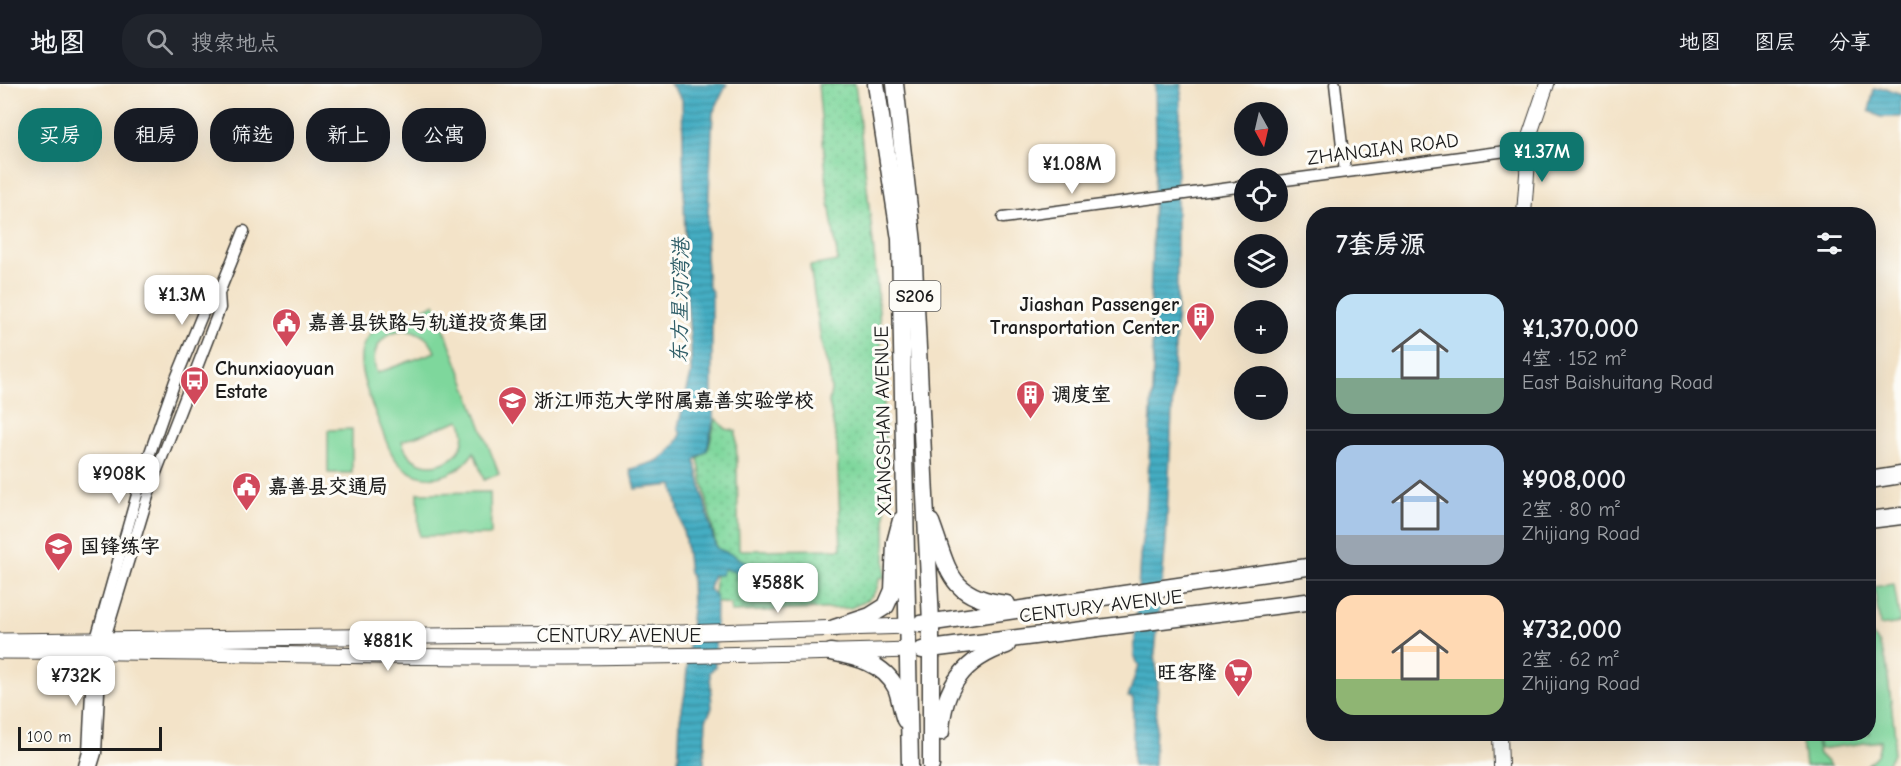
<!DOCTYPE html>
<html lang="zh">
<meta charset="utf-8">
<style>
body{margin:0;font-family:"Comic Neue","LXGW WenKai TC",sans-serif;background:#20242c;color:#f1f3f6;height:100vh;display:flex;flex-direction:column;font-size:22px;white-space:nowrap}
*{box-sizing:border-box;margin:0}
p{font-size:20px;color:#9ea1a6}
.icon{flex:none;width:33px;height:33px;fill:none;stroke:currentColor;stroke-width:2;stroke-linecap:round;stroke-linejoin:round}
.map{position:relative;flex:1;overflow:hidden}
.sheet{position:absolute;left:1306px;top:123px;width:570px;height:534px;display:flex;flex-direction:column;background:#171b24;border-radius:24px;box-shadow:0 6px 24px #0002}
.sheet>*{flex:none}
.guide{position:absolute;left:18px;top:24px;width:570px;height:54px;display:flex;gap:12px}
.needle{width:39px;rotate:172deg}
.fabs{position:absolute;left:1234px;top:18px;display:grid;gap:12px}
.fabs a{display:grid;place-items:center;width:54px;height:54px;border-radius:50%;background:#171b24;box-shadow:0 6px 24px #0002;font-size:30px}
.scale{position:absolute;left:18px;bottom:15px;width:144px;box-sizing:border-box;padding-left:6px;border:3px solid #1c1c1c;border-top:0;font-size:16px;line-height:21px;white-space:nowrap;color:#1c1c1c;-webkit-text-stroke:4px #fdfcf7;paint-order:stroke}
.price{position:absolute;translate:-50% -51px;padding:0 14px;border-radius:12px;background:#fff;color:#222;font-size:20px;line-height:39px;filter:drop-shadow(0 2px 3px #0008)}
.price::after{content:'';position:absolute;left:50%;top:36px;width:18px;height:14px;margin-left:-9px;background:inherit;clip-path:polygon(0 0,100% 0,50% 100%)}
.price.selected{background:#0f766e;color:#fff}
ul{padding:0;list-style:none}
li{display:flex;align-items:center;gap:18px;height:150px;padding:0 30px}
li+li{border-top:2px solid #363941}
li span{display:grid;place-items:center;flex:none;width:168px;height:120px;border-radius:18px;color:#555}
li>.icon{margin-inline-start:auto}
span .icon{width:72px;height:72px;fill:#fffc;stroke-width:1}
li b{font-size:26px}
h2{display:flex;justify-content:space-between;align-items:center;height:72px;padding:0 30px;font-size:26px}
.tag{padding:0 21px;border-radius:24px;background:#171b24;box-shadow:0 6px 24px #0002;font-size:21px;line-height:54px}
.tag.selected{background:#0f766e;color:#fff}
header{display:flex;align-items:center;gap:36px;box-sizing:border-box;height:84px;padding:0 30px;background:#171b24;border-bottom:2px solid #363941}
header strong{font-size:28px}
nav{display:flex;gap:33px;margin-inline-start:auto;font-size:21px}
.search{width:420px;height:54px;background:#20242c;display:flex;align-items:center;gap:15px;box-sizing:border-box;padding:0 21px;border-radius:24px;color:#9ea1a6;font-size:22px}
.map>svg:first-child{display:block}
.grass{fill:#7ed79c;stroke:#4d7a5c;stroke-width:1.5;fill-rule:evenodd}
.park{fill:url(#park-dots);stroke:#4d7a5c;stroke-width:1.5}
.water{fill:url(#water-rules);stroke:#306470;stroke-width:1.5}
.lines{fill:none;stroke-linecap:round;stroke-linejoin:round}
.minor-casing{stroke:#3c3a36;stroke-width:13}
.tertiary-casing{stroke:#3c3a36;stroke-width:16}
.secondary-casing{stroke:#3c3a36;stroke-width:17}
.primary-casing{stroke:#3c3a36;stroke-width:19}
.minor{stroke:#fff;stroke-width:10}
.tertiary{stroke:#fff;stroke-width:14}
.secondary{stroke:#fff;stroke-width:15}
.primary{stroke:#fff;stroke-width:16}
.labels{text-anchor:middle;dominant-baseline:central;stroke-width:6;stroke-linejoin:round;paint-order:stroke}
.shield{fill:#fdfcf7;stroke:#605f5e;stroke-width:1.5}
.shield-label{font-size:18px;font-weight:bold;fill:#1c1c1c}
.street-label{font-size:20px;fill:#1c1c1c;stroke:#fdfcf7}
.poi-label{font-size:20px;font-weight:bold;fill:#1c1c1c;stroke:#fdfcf7;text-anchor:start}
.water-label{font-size:21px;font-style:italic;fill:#2e5d67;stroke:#fdfcf7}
</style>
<header>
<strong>地图</strong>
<div class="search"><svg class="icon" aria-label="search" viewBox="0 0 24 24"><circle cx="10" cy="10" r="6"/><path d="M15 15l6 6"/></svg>搜索地点</div>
<nav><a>地图</a><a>图层</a><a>分享</a></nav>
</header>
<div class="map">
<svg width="1901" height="682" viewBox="0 0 1901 682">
<defs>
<pattern id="park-dots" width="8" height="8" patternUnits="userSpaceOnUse" patternTransform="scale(1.5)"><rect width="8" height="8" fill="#7ed79c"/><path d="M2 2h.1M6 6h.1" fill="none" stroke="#6cb886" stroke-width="1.8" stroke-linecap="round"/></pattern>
<pattern id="water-rules" width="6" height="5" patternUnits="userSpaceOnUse" patternTransform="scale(1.5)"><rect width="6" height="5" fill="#44adc3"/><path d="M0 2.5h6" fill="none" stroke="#388c9e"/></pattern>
</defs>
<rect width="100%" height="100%" fill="#fdfcf7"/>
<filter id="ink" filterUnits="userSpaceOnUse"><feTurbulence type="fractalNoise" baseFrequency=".0167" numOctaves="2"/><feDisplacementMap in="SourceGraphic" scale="12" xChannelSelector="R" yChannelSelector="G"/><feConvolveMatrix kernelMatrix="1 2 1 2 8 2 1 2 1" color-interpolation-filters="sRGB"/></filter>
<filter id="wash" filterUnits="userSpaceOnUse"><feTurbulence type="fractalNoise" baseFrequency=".008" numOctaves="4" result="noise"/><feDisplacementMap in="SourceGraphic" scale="24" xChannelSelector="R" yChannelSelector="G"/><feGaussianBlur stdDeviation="1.35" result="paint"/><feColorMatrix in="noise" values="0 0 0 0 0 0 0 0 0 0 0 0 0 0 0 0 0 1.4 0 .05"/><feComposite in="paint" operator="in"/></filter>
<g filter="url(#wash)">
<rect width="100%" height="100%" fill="#f3e3c8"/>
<!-- grass -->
<g class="grass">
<path d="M435,220l64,170 -15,6 -10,-28c-22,34 -68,35 -85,-4 -6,-14 -11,-29 -17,-43 -10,-28 -22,-59 7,-80 14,-10 29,-11 44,-6l-3,-9zM407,246c14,2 23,9 28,22l-58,21c-9,-22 6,-43 30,-43zM460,336c20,41 -46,66 -58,21z"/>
<path d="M352,345v44h-24v-43z"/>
<path d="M490,408l1,43 -72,1 -1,-43z"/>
<path d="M1894,500l6,39 -20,3 -6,-39z"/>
<path d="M1869,548l10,11 7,18 9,74 -2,19 -7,12h-20l11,-11 4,-14 -62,8 -3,-15h53z"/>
<path d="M1801,650h13l5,20 12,12h-26z"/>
</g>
<!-- park -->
<path class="park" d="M818,0h37l3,22c9,84 20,168 24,253 5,73 3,145 3,218l-6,1c0,17 -14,25 -29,30l-119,4v-8l-17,-2 2,-57 -18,-86 10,-10 8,-30 10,10 10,2 3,119 102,-1 -4,-104 -8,-43 2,-12 -2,-20 -7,-23 -12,-81 28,-5 -10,-65z"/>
<!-- water -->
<g class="water">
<path d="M670,0h57l-14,29 -7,142 2,30 4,7v110l2,17 -7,31 -12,10c7,30 13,59 21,88l17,7 20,11 16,1 1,10 -18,7 -15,-5 -1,-7 -12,-3 -3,6h-8l-4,14 7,7 -1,71 -5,5 2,36 -6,12 -2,46h-26l2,-47 5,-26 7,-85 -1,-32 -2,-3 -4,-33 -12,-55 -38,4 -5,-20c27,-7 36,-8 51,-34l-3,-8 13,-53v-26l-5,-59 -4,-190z"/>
<path d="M1155,0h27l-5,82v140l-11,235 -11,112 3,29 -4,84h-21v-68l-5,-1 8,-25 3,-5 -5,-12 6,-99 7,-52 6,-139 -3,-59 6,-166z"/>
<path d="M1886,4l15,6v23h-20l-12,-6 5,-22z"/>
</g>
</g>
<g filter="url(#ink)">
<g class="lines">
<defs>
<g id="minor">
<path d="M1335,0l10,88"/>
<path d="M1278,97l251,-33"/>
<path d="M1003,134l242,-32"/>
<path d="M94,562l50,-176 31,-89 32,-78 12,-10"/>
<path d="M84,682l4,-14 5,-101"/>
<path d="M92,682l4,-13 5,-102 51,-168 68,-175 -1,-15 25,-62"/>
</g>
<g id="tertiary">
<path d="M1524,130l6,-80 17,-50"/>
<path d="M1500,650l1,32"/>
</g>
<g id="secondary">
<path d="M0,557l679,-8 230,-7"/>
<path d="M0,567c169,0 338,6 507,6 134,0 268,-3 402,-7"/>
</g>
<g id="primary">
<path d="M876,0l24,155 10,527"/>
<path d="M895,0l18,159 18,379v144"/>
<path d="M1869,396l32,-5"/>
<path d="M1869,436l32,-4"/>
<path d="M931,438c18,48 17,76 76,82"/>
<path d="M920,540l394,-58"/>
<path d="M834,544l36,-12 16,-10 7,-16 2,-47 6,-23"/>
<path d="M922,566l392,-49"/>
<path d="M831,568c24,5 53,11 65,36 4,9 5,22 9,32"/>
<path d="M941,648c2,-45 23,-73 66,-87"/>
</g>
</defs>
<!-- minor casing -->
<use href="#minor" class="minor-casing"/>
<!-- tertiary casing -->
<use href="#tertiary" class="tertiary-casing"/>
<!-- secondary casing -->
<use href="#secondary" class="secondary-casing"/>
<!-- primary casing -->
<use href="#primary" class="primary-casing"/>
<!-- minor -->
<use href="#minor" class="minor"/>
<!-- tertiary -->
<use href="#tertiary" class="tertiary"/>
<!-- secondary -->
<use href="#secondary" class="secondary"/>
<!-- primary -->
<use href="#primary" class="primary"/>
</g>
</g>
<!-- icons -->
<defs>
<symbol id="building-pin" viewBox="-11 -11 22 30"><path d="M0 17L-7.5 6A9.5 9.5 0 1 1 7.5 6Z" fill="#d1495b" stroke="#fdfcf7"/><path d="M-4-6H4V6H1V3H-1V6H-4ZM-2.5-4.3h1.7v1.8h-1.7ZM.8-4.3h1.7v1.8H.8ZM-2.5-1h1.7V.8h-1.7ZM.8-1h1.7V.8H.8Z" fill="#fff"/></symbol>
<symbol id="civic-pin" viewBox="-11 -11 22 30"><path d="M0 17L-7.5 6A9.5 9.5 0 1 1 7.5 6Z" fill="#d1495b" stroke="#fdfcf7"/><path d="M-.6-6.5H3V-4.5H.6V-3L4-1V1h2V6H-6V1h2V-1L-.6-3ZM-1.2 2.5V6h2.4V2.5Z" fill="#fff"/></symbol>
<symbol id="bus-pin" viewBox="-11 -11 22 30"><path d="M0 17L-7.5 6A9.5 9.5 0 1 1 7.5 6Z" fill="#d1495b" stroke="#fdfcf7"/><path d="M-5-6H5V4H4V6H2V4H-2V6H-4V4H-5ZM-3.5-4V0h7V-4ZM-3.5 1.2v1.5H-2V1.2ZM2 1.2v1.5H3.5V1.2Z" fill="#fff"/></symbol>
<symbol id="school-pin" viewBox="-11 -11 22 30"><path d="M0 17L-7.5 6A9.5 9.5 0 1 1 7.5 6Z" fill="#d1495b" stroke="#fdfcf7"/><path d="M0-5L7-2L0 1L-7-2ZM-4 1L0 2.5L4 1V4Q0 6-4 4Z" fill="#fff"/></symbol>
<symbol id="supermarket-pin" viewBox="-11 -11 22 30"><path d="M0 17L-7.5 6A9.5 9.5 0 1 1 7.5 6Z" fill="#d1495b" stroke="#fdfcf7"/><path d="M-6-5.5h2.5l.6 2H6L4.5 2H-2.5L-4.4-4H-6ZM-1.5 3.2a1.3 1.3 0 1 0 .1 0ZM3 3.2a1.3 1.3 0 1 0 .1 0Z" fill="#fff"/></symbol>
</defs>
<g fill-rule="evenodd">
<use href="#building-pin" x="1184" y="216" width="33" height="45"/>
<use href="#civic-pin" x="270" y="222" width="33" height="45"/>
<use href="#bus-pin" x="178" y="280" width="33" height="45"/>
<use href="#building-pin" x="1014" y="294" width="33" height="45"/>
<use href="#school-pin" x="496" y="300" width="33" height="45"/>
<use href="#civic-pin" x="230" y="386" width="33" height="45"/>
<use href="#school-pin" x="42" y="446" width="33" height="45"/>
<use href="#supermarket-pin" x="1222" y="572" width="33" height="45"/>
</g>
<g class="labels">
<!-- shield labels -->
<rect class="shield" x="889.5" y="197" width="51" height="30" rx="4.5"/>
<g class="shield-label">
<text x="915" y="212">S206</text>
</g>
<!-- street labels -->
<g class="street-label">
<text transform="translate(1383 65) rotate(-7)">ZHANQIAN ROAD</text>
<text transform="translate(883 337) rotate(-91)">XIANGSHAN AVENUE</text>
<text transform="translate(1101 522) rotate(-7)">CENTURY AVENUE</text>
<text x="619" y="551">CENTURY AVENUE</text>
</g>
<!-- poi labels -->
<g class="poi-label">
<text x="1179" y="220" text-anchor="end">Jiashan Passenger<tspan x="1179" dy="23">Transportation Center</tspan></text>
<text x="308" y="238">嘉善县铁路与轨道投资集团</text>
<text x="215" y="284">Chunxiaoyuan<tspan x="215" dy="23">Estate</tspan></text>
<text x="1051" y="310">调度室</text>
<text x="534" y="316">浙江师范大学附属嘉善实验学校</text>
<text x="268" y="402">嘉善县交通局</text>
<text x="80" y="462">国锋练字</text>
<text x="1217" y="588" text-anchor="end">旺客隆</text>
</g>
<!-- water labels -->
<g class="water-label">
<text transform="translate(680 217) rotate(-89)">东方星河湾港</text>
</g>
</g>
</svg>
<div class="fabs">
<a><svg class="needle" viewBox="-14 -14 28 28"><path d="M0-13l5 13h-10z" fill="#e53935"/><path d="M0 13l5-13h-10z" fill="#9ea1a6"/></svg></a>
<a><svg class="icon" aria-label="locate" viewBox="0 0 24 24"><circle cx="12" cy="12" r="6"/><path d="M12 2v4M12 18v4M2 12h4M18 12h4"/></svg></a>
<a><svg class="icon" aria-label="layers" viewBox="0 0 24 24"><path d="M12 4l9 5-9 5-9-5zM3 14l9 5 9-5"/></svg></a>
<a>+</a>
<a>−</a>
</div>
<div class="scale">100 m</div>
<b class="price selected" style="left:1542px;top:99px">¥1.37M</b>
<b class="price" style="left:1072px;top:111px">¥1.08M</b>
<b class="price" style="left:182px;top:242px">¥1.3M</b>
<b class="price" style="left:119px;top:421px">¥908K</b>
<b class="price" style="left:778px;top:530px">¥588K</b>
<b class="price" style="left:388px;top:588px">¥881K</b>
<b class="price" style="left:76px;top:623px">¥732K</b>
<div class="guide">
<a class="tag selected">买房</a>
<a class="tag">租房</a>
<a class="tag">筛选</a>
<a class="tag">新上</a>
<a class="tag">公寓</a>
</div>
<section class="sheet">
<h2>7套房源<svg class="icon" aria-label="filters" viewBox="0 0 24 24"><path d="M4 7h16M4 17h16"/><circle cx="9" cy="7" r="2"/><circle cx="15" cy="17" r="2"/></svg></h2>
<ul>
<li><span style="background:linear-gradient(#bfe0f5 70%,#7fa58c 0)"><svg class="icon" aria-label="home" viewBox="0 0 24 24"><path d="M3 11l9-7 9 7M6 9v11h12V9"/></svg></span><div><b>¥1,370,000</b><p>4室 · 152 m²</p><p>East Baishuitang Road</p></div></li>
<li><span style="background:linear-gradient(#a9c7e8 75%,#9aa5b1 0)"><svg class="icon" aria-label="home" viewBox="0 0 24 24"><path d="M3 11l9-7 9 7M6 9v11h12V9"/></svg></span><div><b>¥908,000</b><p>2室 · 80 m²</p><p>Zhijiang Road</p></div></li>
<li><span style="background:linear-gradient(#ffd9b3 70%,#8fb573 0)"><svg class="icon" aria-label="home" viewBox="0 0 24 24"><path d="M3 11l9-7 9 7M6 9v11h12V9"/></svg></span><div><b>¥732,000</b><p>2室 · 62 m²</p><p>Zhijiang Road</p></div></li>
</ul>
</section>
</div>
